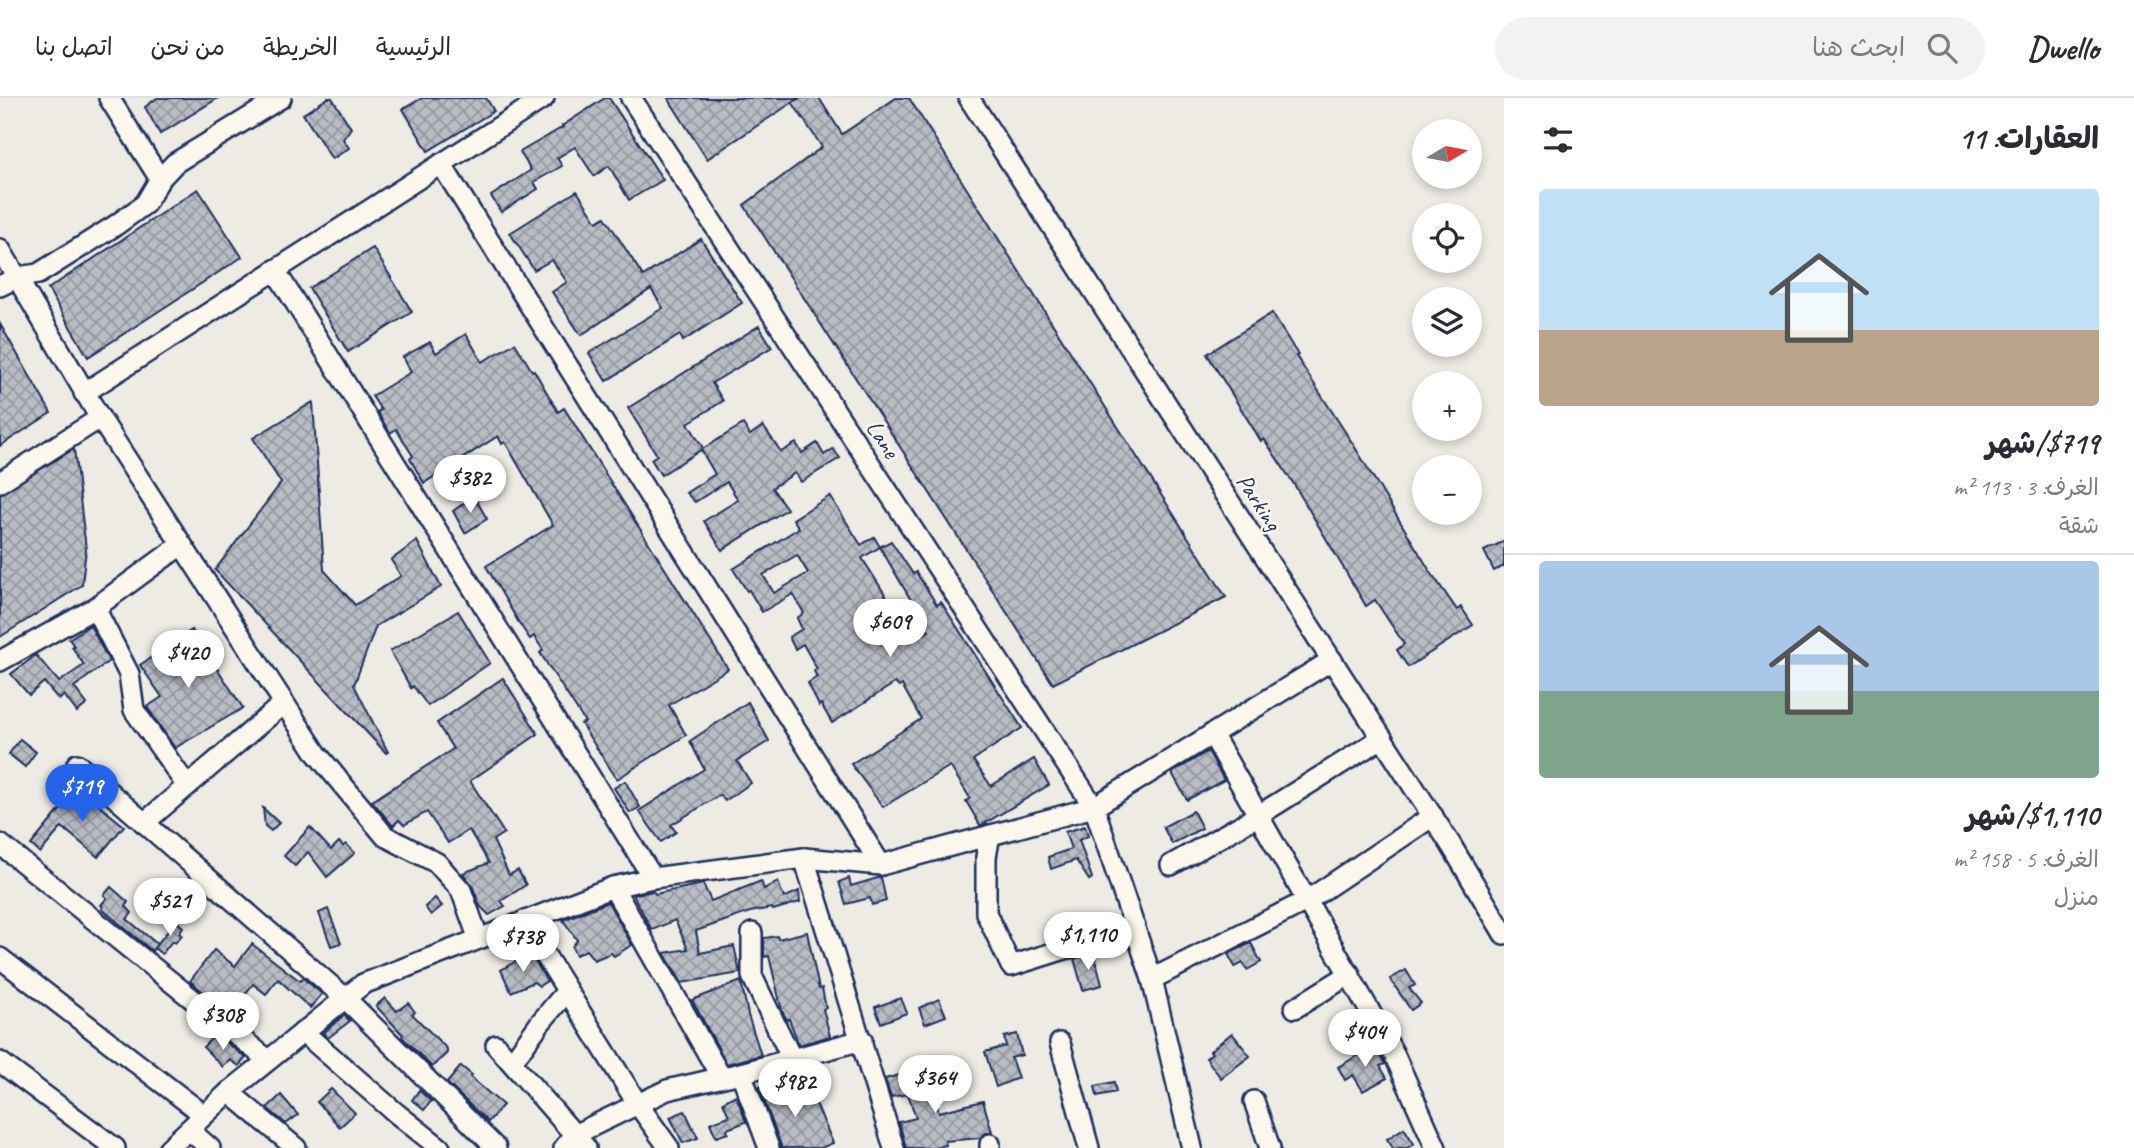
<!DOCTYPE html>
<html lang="ar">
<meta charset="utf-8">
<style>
body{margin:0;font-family:Caveat,"Playpen Sans Arabic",sans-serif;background:#f2f2f3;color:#2b2b33;direction:rtl;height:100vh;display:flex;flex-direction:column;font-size:26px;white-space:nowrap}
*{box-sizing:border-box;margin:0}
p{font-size:23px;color:#7c7c81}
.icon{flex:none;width:38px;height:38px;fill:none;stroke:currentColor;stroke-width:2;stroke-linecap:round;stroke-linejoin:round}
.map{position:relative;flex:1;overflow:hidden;direction:ltr}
.side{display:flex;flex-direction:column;background:#fff;width:630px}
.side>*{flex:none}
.needle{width:46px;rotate:80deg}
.fabs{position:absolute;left:1412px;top:21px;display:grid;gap:14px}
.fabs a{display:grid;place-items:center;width:70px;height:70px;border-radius:50%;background:#fff;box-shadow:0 4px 10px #0003;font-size:35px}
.price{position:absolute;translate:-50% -60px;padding:0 16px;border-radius:24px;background:#fff;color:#222;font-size:23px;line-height:46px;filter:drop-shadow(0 2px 4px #0008)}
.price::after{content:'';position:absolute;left:50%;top:42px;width:21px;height:16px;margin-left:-10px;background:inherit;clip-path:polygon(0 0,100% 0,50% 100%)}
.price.active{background:#2563eb;color:#fff}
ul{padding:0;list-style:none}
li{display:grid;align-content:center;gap:14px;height:371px;padding:0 35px}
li+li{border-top:2px solid #e1e1e2}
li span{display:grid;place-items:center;height:217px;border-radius:7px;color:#555}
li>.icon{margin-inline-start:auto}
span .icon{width:126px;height:126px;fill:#fffc;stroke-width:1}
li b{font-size:30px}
h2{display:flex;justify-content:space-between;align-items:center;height:84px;padding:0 35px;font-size:30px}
header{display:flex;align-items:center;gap:42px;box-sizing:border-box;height:98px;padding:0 35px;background:#fff;border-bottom:2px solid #e1e1e2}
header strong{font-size:33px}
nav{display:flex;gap:38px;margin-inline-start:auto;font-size:24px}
.search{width:490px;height:63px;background:#f2f2f3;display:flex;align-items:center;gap:18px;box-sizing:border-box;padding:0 24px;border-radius:38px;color:#7c7c81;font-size:26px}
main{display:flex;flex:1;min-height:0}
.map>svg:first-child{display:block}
.building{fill:url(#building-cross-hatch);stroke:#1b2f5e;stroke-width:2;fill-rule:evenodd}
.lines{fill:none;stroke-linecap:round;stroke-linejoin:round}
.minor-casing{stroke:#1b2f5e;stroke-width:24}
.minor{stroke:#fbf7ec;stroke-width:19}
.labels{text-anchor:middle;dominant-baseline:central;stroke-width:5;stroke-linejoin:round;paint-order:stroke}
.street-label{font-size:24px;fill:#1b2f5e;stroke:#fbf7ec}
</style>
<header>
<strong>Dwello</strong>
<div class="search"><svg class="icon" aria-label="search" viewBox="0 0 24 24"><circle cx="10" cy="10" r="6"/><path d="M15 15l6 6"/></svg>ابحث هنا</div>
<nav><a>الرئيسية</a><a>الخريطة</a><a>من نحن</a><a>اتصل بنا</a></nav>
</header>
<main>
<section class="side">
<h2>العقارات: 11<svg class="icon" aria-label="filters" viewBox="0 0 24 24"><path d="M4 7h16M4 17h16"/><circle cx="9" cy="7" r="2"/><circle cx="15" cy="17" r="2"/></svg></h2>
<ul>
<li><span style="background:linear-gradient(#bfe0f5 65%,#b9a48a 0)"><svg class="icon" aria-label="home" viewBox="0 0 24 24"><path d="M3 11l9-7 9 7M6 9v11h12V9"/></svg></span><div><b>$719/شهر</b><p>الغرف: 3 · 113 m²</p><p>شقة</p></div></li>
<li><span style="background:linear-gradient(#a9c7e8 60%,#7fa58c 0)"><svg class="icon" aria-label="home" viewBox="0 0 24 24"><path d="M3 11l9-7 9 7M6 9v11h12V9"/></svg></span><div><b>$1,110/شهر</b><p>الغرف: 5 · 158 m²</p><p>منزل</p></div></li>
</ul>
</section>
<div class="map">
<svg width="1504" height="1050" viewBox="0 0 1504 1050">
<defs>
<pattern id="building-cross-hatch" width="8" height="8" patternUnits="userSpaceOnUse" patternTransform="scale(1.75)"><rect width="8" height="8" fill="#b9bcc3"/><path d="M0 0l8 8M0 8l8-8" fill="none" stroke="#9699a2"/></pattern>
</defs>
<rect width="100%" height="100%" fill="#eeebe4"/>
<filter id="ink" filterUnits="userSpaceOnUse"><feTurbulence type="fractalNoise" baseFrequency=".0143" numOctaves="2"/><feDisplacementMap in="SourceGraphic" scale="14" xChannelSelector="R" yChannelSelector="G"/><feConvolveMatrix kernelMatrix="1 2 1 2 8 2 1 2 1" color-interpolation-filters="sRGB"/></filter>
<g filter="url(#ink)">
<!-- building -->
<g class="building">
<path d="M157,0h61l-58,36 -15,-27z"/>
<path d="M328,0h4l19,30 -8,11 6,9 -17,11 -29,-45z"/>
<path d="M422,0h64l8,13 -66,40 -25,-42z"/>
<path d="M605,0h4l54,82 -34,20 -20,-34 -15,10 -19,-29 -18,11 5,8 -28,16 4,7 -37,23 -10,-16 40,-26 -11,-18 43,-25 -1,-1z"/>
<path d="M668,0h131l-92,61z"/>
<path d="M800,0h19l23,36 54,-36h13l317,499 -173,87 -309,-479 78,-58 -30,-45z"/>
<path d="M198,91l44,68 -154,100 -40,-68z"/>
<path d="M577,93l20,31 8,-5 38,59 58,-37 41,64 -59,38 -3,-6 -74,46 -17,-28 74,-45 -12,-19 -70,46 -29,-43 15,-10 -15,-22 -18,10 -24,-37z"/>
<path d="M373,150l39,64 -64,40 -39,-64z"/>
<path d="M1272,215l26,42 -2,1 57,88 77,127 27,39 4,-3 12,18 -65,42 -11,-17 7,-6 -29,-44 -9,6 -71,-120 -31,-47 -3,2 -54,-87z"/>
<path d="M0,226l51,89 -51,33z"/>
<path d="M759,228l13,21 -60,36 11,18 -35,22 15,25 -2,2 42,-26 7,11 13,-9 18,26 15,-9 6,10 15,-10 7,12 9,-6 7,9 -39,24 -6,-9 -23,15 15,21 -65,41 -18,-29 34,-21 -11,-18 -32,20 -9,-9 29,-19 -14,-24 -40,25 -10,-16 6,-4 -29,-47z"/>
<path d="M466,236l16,28 33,-19 17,28 2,-1 24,42 6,-4 164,261 -59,36 17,30 -69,44 -36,-55 4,-2 -45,-69 3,-3 -9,-14 -4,3 -11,-16 -33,-57 67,-41 -48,-83 -3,2 -4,-8 -74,47 -14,-24 3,-3 -17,-27 -6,4 -13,-21 4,-2 -9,-14 39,-24 -8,-15 27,-15 6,11z"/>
<path d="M313,304l11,168 31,35 46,-29 -10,-16 26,-19 24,46 -65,39 -22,59 34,67 -2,1 -171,-183 66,-87 -28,-45z"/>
<path d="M74,351l12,100 -4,36 -82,52v-143z"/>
<path d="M474,398l13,23 -22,14 -12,-22z"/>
<path d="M830,398l31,49 13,-8 6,10 11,-6 22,33 3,-2 21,33 4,-3 81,126 -49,32 18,26 43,-27 15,26 -67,40h-2l-14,-24 4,-3 -20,-32 -67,41 -32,-43 70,-45 -19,-34 -3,2 -4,-4 -63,40 -11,-19 -2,2 -11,-23 9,-6 -3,-6 3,-2 -14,-25 -8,5 -6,-12 13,-8 -5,-11 7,-5 -11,-19 -31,18 -13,-22 -2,1 -14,-22 66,-41 -6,-9zM880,449l49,84 -15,9 -52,-82zM797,457l11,18 -34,20 -11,-18z"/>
<path d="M1504,443v25l-10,5 -10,-20z"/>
<path d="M458,513l32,52 -62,43 -15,-20 -2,2 -21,-37z"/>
<path d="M90,527l19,36 -35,26 13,17 -10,8 -13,-17 -5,5 -15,-18 -15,13 -18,-21 25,-19 23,27 25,-17 -12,-18 2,-1 -5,-7z"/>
<path d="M192,532l51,78 -68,40 -28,-41 15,-10 -22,-32z"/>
<path d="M503,580l35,56 -68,47 34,52 -11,7 16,35 9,-5 8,15 -25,16 4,5 -16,9 -9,-9 -8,-21 -9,-12 26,-10 -20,-33 -21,13 -21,-31 -23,13 -5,-5 -6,6 -21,-25 81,-52 -16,-26z"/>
<path d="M748,604l21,39 -32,20 14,22 -26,18 -5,-6 -49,30 5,7 -15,10 -22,-31 65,-42 -14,-28z"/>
<path d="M20,641l16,13 -11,15 -16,-13z"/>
<path d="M1208,653l16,29 -37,20 -15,-27z"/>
<path d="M625,683l15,26 -10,6 -16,-25z"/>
<path d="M78,690l46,38 -26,31 -36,-30 -22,26 -9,-8z"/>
<path d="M263,710l16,15 -8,8 -6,-5z"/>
<path d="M1193,713l9,17 -30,16 -9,-17z"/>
<path d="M1085,728l3,10 -9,4 13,38 -3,2 -13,-20 -25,9 -3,-12 23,-8 -6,-17z"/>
<path d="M310,729l21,23 8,-8 4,4 3,-2 9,9 -28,24 -19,-25 -13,14 -11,-10z"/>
<path d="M881,779l5,24 -14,4 -2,-7 -24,6 -7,-22 10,-4 2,8z"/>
<path d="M761,783l3,8 14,-7 6,16 15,-7 1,11 -27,8 -1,-2 -22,4 -54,19 4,22 34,-7 6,27 -58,10 -18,-30 24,-4 -13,-29 -23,10 -19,-35 20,-4 2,3 48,-10 8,17z"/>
<path d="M111,789l17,15 -2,4 6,7 -5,6 30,25 -5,7 -50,-42 1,-2 -2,-2 6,-7 -3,-3z"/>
<path d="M435,800l7,8 -11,9 -6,-8z"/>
<path d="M608,804l24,43 -18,11 -3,-3 -17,7 -8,-10 -10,5 -4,-8 5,-7 -14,-20z"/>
<path d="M328,811l13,34 -10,3 -12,-33z"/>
<path d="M176,823l7,6 -4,6 3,2 -7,8 -3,-2 -10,13 -8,-6z"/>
<path d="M807,834l12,57 3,-1 4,20 -3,1 7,27 -31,9 -10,-26 -2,1 -5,-9 -13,-55 -5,1v-19l13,-2 1,3z"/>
<path d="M1251,845l10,19 -14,8 -4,-7 -8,4 -7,-13z"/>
<path d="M252,846l48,37 3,-3 19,16 -12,14 -32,-29 -12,15 -13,-10 -23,30 -40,-33 24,-31 21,16z"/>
<path d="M530,855l17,28 -8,5 -5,-4 -23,10 -10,-22z"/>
<path d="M1094,855l8,32 -19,5 -9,-31z"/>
<path d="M1406,872l9,15 -6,3 12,15 -10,7 -21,-31z"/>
<path d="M741,883l7,34 13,40 -34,9 -35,-64z"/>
<path d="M385,900l12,13 11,-8 7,9 -3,2 35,35v4l-15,14 -30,-30 1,-2 -27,-29z"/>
<path d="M901,900l6,15 -26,10 -6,-16z"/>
<path d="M939,901l7,17 -21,8 -6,-16z"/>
<path d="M344,917l6,6 -22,17 -5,-5z"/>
<path d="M1232,935l18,23 -29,22 -15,-20 6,-5 -2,-2z"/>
<path d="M216,936l30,24 -7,8 -9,-6 -7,7 -20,-20z"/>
<path d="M1017,936l5,21 -11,3 7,20 -22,9 -11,-35 21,-6 -2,-9z"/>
<path d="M1375,948l10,18 -5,2 7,12 -24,13 -10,-16 -8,5 -7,-13z"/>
<path d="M461,968l11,9 -2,2 33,28 -15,17 -41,-39z"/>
<path d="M925,970l14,44 44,-11 9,31 -7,1 -5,5 -35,3 1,4 -12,3h-28l-7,-26 17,-4 -8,-24 -17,3 -6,-18z"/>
<path d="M783,982l11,25 20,-6 19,44 -12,5h-39l-23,-61z"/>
<path d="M1114,984l2,10 -19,4 -2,-10z"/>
<path d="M331,991l24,24 -15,14 -23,-25z"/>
<path d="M419,992l12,11 -7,9 -12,-10z"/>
<path d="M281,997l17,20 -12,9 -19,-16z"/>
<path d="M736,997l10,27 -19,7 1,4 -12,4 -6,-14 19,-7 -6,-14z"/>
<path d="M685,1013l13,27 -15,5 -13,-26z"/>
<path d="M1404,1030l10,16 -7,4h-14l-6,-9z"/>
</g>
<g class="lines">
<defs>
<g id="minor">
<path d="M109,0l51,81"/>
<path d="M631,0l463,709 58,172 40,169"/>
<path d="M969,0l482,747 53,89"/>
<path d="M441,66l440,701"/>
<path d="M0,151l100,169 217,336 68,82 52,27 24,27 17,47"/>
<path d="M275,172l378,608"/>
<path d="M0,188l18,-9 20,-3 78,-49 29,-21 15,-25 15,-16 106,-65"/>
<path d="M84,295l460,-295"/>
<path d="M0,384l100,-64"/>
<path d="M95,510l34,66 5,36 53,76"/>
<path d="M0,563l95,-53 86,-63"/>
<path d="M1212,636l181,318 43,96"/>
<path d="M77,666l268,234 151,150"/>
<path d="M144,725l140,-120"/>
<path d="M990,737l-4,22v56l25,53 124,-39"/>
<path d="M0,746l268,216"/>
<path d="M804,760l90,290"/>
<path d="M1171,767l88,-50 123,-77"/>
<path d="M613,789l108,190"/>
<path d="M524,823l113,182 32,45"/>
<path d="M752,835v43l40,83"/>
<path d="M0,860l204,157"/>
<path d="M1152,881l156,-79 125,-84"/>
<path d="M1295,910l55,-34"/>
<path d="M303,934l93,81 44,35"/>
<path d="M1060,945l29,105"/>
<path d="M496,947l90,103"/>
<path d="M0,964l115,86"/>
<path d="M512,964l28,-39 27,-32"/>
<path d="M741,975l28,75"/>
<path d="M229,994l67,56"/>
<path d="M1254,1003l16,47"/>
<path d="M189,1032l21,18"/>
<path d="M990,1046v4"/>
<path d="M169,1050l60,-56 134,-108 250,-97 40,-9 151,-20 77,7 213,-58 238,-147"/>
<path d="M564,1050l12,-14 91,-44 74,-17 121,-33"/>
</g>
</defs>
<!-- minor casing -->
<use href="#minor" class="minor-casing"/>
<!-- minor -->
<use href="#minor" class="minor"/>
</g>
</g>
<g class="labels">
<!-- street labels -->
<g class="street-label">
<text transform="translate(883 341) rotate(57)">Lane</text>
<text transform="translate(1259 404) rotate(57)">Parking</text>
</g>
</g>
</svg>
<div class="fabs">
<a><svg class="needle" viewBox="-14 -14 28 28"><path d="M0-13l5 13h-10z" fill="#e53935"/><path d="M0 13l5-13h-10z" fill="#7c7c81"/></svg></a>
<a><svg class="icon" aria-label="locate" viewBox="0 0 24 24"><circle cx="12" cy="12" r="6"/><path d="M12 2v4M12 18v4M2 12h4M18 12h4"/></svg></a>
<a><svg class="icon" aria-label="layers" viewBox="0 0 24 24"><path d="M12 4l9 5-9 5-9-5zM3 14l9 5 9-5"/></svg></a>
<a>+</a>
<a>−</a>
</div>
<b class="price" style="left:470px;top:417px">$382</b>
<b class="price" style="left:890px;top:561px">$609</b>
<b class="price" style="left:188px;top:592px">$420</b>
<b class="price active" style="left:82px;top:726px">$719</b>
<b class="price" style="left:170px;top:840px">$521</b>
<b class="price" style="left:1088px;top:874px">$1,110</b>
<b class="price" style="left:523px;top:876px">$738</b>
<b class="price" style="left:223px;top:954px">$308</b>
<b class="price" style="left:1365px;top:971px">$404</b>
<b class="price" style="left:935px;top:1017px">$364</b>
<b class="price" style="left:795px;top:1021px">$982</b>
</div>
</main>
